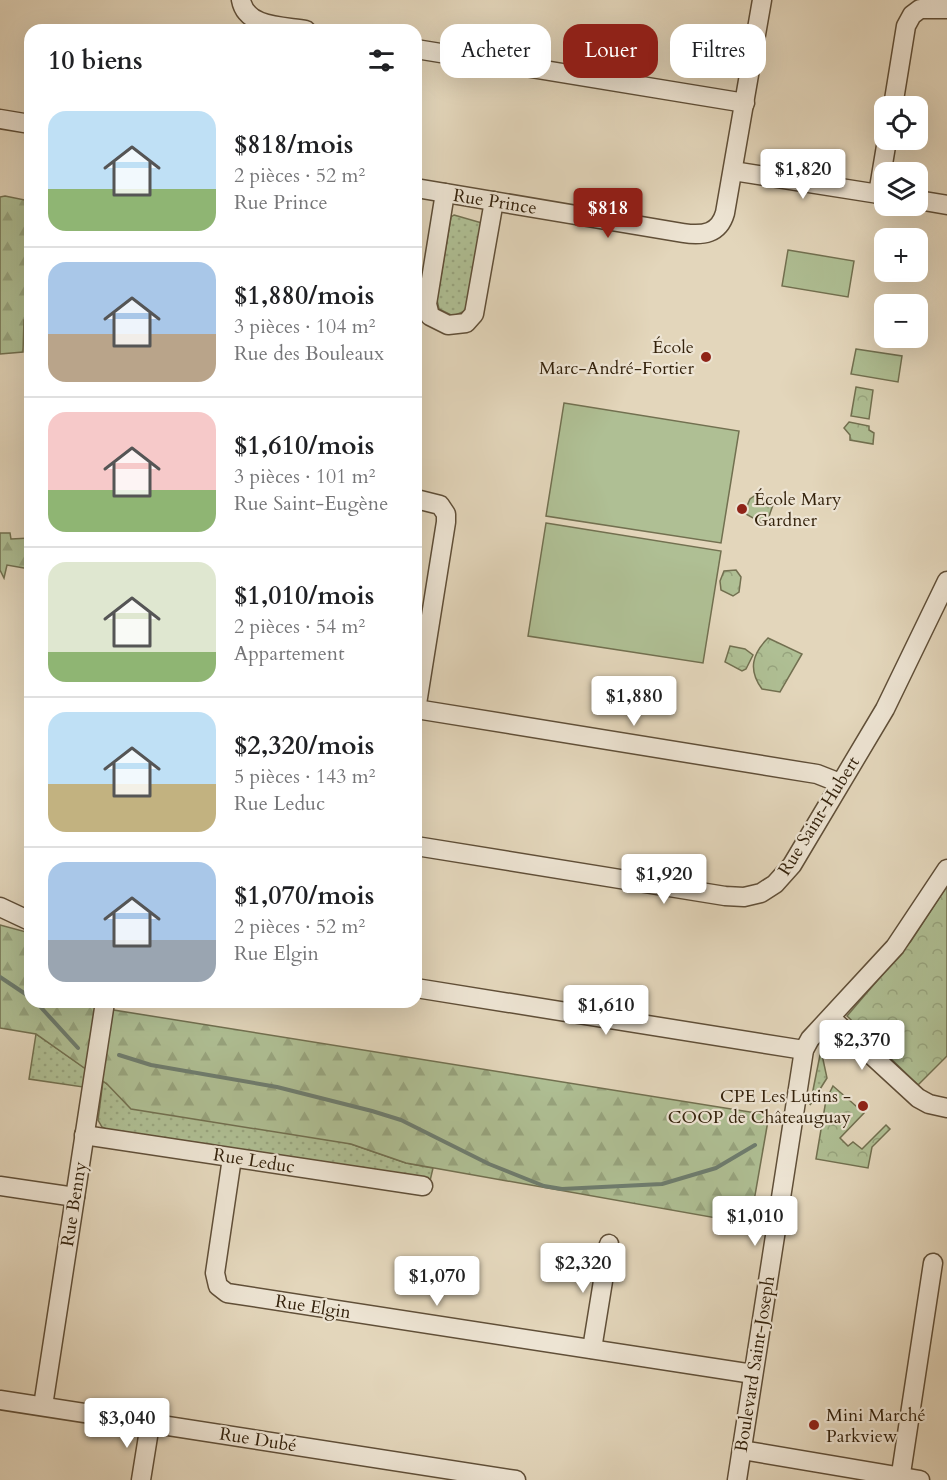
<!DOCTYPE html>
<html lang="fr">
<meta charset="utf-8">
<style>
body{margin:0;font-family:Cardo,serif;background:#f2f2f2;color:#202124;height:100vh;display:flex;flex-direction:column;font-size:22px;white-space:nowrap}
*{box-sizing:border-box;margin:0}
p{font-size:20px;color:#757577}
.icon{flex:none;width:33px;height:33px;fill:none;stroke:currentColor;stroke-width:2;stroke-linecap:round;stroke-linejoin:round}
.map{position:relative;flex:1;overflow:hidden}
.side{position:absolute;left:24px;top:24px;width:398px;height:984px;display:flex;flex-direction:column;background:#fff;border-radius:18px;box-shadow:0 6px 24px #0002}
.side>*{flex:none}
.top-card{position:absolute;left:440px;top:24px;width:417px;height:54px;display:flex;gap:12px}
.fabs{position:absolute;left:874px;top:96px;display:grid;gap:12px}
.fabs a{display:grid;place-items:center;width:54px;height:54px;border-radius:12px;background:#fff;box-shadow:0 6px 24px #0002;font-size:30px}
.price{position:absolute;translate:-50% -51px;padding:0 14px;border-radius:6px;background:#fff;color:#222;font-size:20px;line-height:39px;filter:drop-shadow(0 2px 3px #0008)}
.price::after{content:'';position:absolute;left:50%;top:36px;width:18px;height:14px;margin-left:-9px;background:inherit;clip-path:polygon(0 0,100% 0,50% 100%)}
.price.current{background:#8f2418;color:#fff}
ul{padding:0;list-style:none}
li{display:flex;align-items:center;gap:18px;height:150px;padding:0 24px}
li+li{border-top:2px solid #e0e0e0}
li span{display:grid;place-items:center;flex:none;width:168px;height:120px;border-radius:18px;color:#555}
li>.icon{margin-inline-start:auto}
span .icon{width:72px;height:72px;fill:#fffc;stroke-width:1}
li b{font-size:26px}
h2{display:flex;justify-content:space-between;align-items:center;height:72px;padding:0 24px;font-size:26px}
.chip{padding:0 21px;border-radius:18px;background:#fff;box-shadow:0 6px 24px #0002;font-size:21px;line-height:54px}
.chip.current{background:#8f2418;color:#fff}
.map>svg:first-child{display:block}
.grass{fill:url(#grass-dots);stroke:#727050;stroke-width:1.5}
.forest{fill:url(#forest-firs);stroke:#727050;stroke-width:1.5}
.park{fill:url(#park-crowns);stroke:#727050;stroke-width:1.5}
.pitch{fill:#afbf94;stroke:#727050;stroke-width:1.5}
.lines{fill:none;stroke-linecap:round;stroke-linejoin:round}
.stream{stroke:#6e7d6f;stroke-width:4}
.minor-casing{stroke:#604f38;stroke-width:21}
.minor{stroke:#ede4d3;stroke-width:18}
.poi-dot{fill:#8f2418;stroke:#ede4d3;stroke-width:2}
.labels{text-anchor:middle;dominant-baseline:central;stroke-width:4.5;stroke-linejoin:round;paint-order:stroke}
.street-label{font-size:18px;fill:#34220c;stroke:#ede4d3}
.poi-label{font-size:18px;fill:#34220c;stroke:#ede4d3;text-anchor:end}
</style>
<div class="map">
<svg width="947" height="1480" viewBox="0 0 947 1480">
<defs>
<pattern id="grass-dots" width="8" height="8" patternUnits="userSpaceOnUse" patternTransform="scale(1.5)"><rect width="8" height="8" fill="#afbf94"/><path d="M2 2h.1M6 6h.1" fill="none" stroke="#97a47e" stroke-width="1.8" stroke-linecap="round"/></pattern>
<pattern id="forest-firs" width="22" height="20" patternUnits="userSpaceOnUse" patternTransform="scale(1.5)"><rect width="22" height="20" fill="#afbf94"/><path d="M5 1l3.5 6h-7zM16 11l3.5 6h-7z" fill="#97a47e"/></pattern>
<pattern id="park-crowns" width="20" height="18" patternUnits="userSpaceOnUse" patternTransform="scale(1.5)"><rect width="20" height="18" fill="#afbf94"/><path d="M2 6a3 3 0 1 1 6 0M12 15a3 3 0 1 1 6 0" fill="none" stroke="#97a47e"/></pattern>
</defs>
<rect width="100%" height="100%" fill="#e3d6bb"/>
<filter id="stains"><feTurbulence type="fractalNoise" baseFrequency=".00333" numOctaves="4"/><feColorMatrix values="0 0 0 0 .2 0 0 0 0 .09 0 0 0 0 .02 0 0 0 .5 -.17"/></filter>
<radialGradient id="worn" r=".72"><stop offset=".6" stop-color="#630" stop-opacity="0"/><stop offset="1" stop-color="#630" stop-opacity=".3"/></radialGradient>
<!-- grass -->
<g class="grass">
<path d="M454,215l28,8 -14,83 -3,5 -12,5 -14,-7 -2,-9 14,-83z"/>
<path d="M36,1034l50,35 -3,18 -54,-8z"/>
<path d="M821,1050l6,28 -17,27z"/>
<path d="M103,1081l4,3 244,60 55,19 27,5 -3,13 -199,-30 -17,-6 -106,-15 -6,-3 -4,-7z"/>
</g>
<!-- forest -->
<g class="forest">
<path d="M5,196l25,5v115l-6,4 -1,32 -23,2v-157z"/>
<path d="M0,533h10l1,6 19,-1v31l-23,-4 -3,13 -4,-8z"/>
<path d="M0,925l30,8v69h65v5l674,108 -19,109 -344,-61 -55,-19 -220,-35 -24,-25 -71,-50 -36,-6z"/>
</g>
<!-- park -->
<g class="park">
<path d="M856,387l17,3 -4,29 -18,-3z"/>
<path d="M849,422l20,4v4l5,3 -1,11 -23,-4v-5l-6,-7z"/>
<path d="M757,494l17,8 -7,20 -5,1 -18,-10 6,-14z"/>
<path d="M736,570l5,7 -2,15 -6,4 -12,-6 -1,-9 4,-10z"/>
<path d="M768,638l34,16 -22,38 -18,-3c-14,-19 -10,-35 6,-51z"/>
<path d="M730,646l15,3 8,6 -7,14 -4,2 -17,-9z"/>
<path d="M947,886v170l-29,29 -71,-69 64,-75z"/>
<path d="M833,1086l31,27 -24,25 8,8 5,-4 9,7 24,-24 4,4 -18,18 -4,21 -52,-9 10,-59z"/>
</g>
<!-- pitch -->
<g class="pitch">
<path d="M788,250l66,11 -6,36 -66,-11z"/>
<path d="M856,349l46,7 -4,26 -47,-8z"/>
<path d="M564,403l175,28 -18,112 -175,-27z"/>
<path d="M546,523l175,28 -18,112 -175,-27z"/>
</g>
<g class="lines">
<!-- stream -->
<g class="stream">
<path d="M0,977l30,20"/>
<path d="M36,1002l42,46"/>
<path d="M119,1055l32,10 126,22 95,24 29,9 88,44 55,22 18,3 100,-5 54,-16 39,-23"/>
</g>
<defs>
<g id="minor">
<path d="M241,0c5,28 43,26 65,30"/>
<path d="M416,49l329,54"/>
<path d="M893,106l13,-80 6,-11 8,-6h27"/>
<path d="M0,119l30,5"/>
<path d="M733,171l152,24"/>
<path d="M416,188l267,45c20,3 36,1 42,-20l37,-213"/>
<path d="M445,193l-18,111 3,12 18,9 18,-2 8,-9 20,-113"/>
<path d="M878,194l9,-54"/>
<path d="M918,200l29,5"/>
<path d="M416,499l24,6 6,9v8l-30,188"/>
<path d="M416,709l401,65 23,9"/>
<path d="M416,846l309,50 19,1 17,-4 14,-9 17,-19 93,-156 62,-128"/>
<path d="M0,907l30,14"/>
<path d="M416,988l388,62"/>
<path d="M831,1018l87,80 11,6 18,4"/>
<path d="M84,1135l339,51"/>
<path d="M232,1158l-17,115 3,13 9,7 526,81"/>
<path d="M0,1186l75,11"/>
<path d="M592,1349l17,-105"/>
<path d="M0,1400l516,80"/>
<path d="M43,1406l62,-404"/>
<path d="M742,1450l178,30"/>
<path d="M141,1480l9,-56"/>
<path d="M737,1480l67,-430 6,-11 85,-92 52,-78"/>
<path d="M900,1480l33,-217"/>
</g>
</defs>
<!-- minor casing -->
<use href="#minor" class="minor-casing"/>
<!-- minor -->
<use href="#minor" class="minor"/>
</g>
<!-- markers -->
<g class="poi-dot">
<circle cx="706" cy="357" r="6"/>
<circle cx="742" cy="509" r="6"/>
<circle cx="863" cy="1106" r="6"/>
<circle cx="814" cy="1425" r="6"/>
</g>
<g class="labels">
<!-- street labels -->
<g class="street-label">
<text transform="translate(495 202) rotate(9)">Rue Prince</text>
<text transform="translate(819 816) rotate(-58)">Rue Saint-Hubert</text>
<text transform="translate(254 1161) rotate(9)">Rue Leduc</text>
<text transform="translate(74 1204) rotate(-81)">Rue Benny</text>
<text transform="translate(313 1307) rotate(9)">Rue Elgin</text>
<text transform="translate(755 1364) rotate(-81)">Boulevard Saint-Joseph</text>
<text transform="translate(258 1440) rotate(9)">Rue Dubé</text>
</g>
<!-- poi labels -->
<g class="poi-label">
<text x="694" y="347">École<tspan x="694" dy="21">Marc-André-Fortier</tspan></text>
<text x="754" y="499" text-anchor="start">École Mary<tspan x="754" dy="21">Gardner</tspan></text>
<text x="851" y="1096">CPE Les Lutins -<tspan x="851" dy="21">COOP de Châteauguay</tspan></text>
<text x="826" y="1415" text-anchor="start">Mini Marché<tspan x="826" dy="21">Parkview</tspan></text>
</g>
</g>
<rect width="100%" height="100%" filter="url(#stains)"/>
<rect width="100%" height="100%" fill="url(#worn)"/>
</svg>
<div class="fabs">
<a><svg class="icon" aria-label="locate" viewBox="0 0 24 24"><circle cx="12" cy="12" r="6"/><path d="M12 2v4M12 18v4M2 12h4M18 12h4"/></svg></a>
<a><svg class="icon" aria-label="layers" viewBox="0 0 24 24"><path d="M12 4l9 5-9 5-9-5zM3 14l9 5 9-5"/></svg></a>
<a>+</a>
<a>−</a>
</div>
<b class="price" style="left:803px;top:200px">$1,820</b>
<b class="price current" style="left:608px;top:239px">$818</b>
<b class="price" style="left:634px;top:727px">$1,880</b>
<b class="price" style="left:664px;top:905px">$1,920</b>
<b class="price" style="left:606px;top:1036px">$1,610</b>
<b class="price" style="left:862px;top:1071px">$2,370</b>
<b class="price" style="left:755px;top:1247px">$1,010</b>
<b class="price" style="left:583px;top:1294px">$2,320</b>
<b class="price" style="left:437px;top:1307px">$1,070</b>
<b class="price" style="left:127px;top:1449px">$3,040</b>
<div class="top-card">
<a class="chip">Acheter</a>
<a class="chip current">Louer</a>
<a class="chip">Filtres</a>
</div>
<section class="side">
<h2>10 biens<svg class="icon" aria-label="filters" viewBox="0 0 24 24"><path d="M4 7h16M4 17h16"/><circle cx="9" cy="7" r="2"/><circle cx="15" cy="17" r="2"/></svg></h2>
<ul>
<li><span style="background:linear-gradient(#bfe0f5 65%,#8fb573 0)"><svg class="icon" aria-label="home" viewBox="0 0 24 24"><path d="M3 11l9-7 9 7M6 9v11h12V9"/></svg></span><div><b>$818/mois</b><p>2 pièces · 52 m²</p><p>Rue Prince</p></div></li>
<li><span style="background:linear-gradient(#a9c7e8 60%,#b9a48a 0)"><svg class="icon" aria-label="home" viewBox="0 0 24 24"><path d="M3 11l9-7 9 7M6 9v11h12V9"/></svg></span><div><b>$1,880/mois</b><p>3 pièces · 104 m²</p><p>Rue des Bouleaux</p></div></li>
<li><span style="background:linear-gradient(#f6c9c9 65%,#8fb573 0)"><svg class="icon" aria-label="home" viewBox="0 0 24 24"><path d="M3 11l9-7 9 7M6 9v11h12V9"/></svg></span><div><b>$1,610/mois</b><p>3 pièces · 101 m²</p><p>Rue Saint-Eugène</p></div></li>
<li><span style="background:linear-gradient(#dfe7d0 75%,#8fb573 0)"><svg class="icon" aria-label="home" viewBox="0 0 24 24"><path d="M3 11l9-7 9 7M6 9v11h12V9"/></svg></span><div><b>$1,010/mois</b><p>2 pièces · 54 m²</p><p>Appartement</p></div></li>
<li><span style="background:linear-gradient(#bfe0f5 60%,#c2b280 0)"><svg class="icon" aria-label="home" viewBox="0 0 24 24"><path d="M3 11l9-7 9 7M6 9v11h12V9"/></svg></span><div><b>$2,320/mois</b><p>5 pièces · 143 m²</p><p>Rue Leduc</p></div></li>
<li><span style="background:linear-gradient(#a9c7e8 65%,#9aa5b1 0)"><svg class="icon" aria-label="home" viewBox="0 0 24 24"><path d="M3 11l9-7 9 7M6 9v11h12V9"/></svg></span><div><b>$1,070/mois</b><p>2 pièces · 52 m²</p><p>Rue Elgin</p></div></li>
</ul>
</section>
</div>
